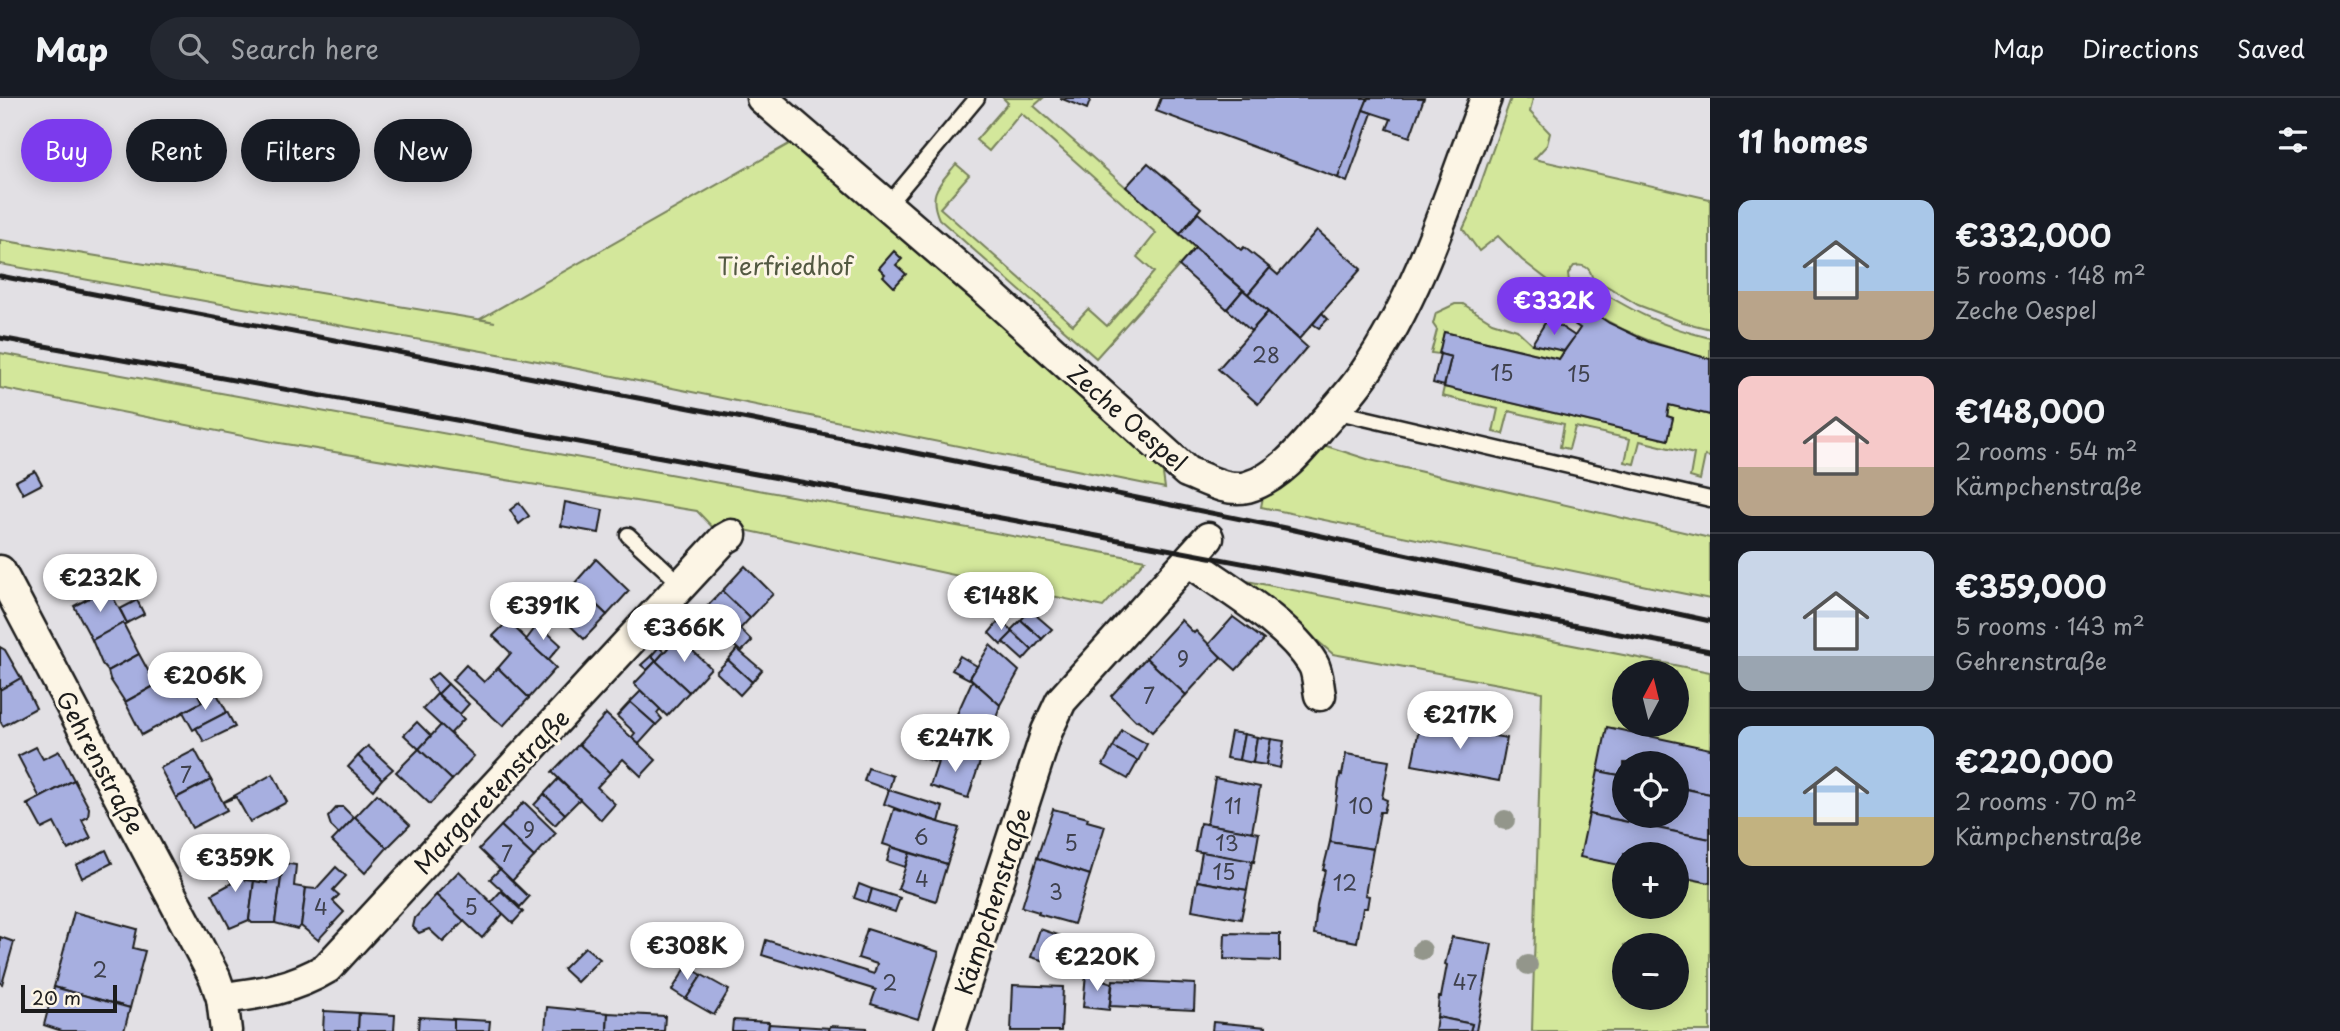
<!DOCTYPE html>
<meta charset="utf-8">
<style>
body{margin:0;font-family:"Playpen Sans",sans-serif;background:#242831;color:#f1f3f6;height:100vh;display:flex;flex-direction:column;font-size:26px;white-space:nowrap}
*{box-sizing:border-box;margin:0}
p{font-size:23px;color:#9ea1a6}
.icon{flex:none;width:38px;height:38px;fill:none;stroke:currentColor;stroke-width:2;stroke-linecap:round;stroke-linejoin:round}
.map{position:relative;flex:1;overflow:hidden}
.side{display:flex;flex-direction:column;background:#171b24;width:630px}
.side>*{flex:none}
.banner{position:absolute;left:21px;top:21px;width:665px;height:63px;display:flex;gap:14px}
.needle{width:46px;rotate:7deg}
.controls{position:absolute;left:1612px;top:562px;display:grid;gap:14px}
.controls a{display:grid;place-items:center;width:77px;height:77px;border-radius:50%;background:#171b24;box-shadow:0 4px 18px #0003;font-size:35px}
.scale{position:absolute;left:21px;bottom:18px;width:96px;box-sizing:border-box;padding-left:7px;border:4px solid #1c1c1c;border-top:0;font-size:19px;line-height:24px;white-space:nowrap;color:#1c1c1c;-webkit-text-stroke:5px #fcf5e5;paint-order:stroke}
.price{position:absolute;translate:-50% -60px;padding:0 16px;border-radius:24px;background:#fff;color:#222;font-size:23px;line-height:46px;filter:drop-shadow(0 2px 4px #0008)}
.price::after{content:'';position:absolute;left:50%;top:42px;width:21px;height:16px;margin-left:-10px;background:inherit;clip-path:polygon(0 0,100% 0,50% 100%)}
.price.current{background:#7c3aed;color:#fff}
ul{padding:0;list-style:none}
li{display:flex;align-items:center;gap:21px;height:175px;padding:0 28px}
li+li{border-top:2px solid #363941}
li span{display:grid;place-items:center;flex:none;width:196px;height:140px;border-radius:14px;color:#555}
li>.icon{margin-inline-start:auto}
span .icon{width:84px;height:84px;fill:#fffc;stroke-width:1}
li b{font-size:30px}
h2{display:flex;justify-content:space-between;align-items:center;height:84px;padding:0 28px;font-size:30px}
.tag{padding:0 24px;border-radius:32px;background:#171b24;box-shadow:0 4px 18px #0003;font-size:24px;line-height:63px}
.tag.current{background:#7c3aed;color:#fff}
header{display:flex;align-items:center;gap:42px;box-sizing:border-box;height:98px;padding:0 35px;background:#171b24;border-bottom:2px solid #363941}
header strong{font-size:33px}
nav{display:flex;gap:38px;margin-inline-start:auto;font-size:24px}
.search{width:490px;height:63px;background:#242831;display:flex;align-items:center;gap:18px;box-sizing:border-box;padding:0 24px;border-radius:38px;color:#9ea1a6;font-size:26px}
main{display:flex;flex:1;min-height:0}
.map>svg:first-child{display:block}
.green{fill:#d3e79b;stroke:#78825c;stroke-width:2;fill-rule:evenodd}
.building{fill:#a7afe0;stroke:#1c1c1c;stroke-width:2}
.lines{fill:none;stroke-linecap:round;stroke-linejoin:round}
.lane-casing{stroke:#1c1c1c;stroke-width:19}
.street-casing{stroke:#1c1c1c;stroke-width:35}
.lane{stroke:#fcf5e5;stroke-width:14}
.street{stroke:#fcf5e5;stroke-width:30}
.rail{stroke:#1c1c1c;stroke-width:5}
.tree{fill:#93968b}
.labels{text-anchor:middle;dominant-baseline:central;stroke-width:6;stroke-linejoin:round;paint-order:stroke}
.number-label{font-size:21px;fill:#3f414d}
.park-label{font-size:24px;fill:#535942;stroke:#fcf5e5}
.street-label{font-size:24px;fill:#1c1c1c;stroke:#fcf5e5}
</style>
<header>
<strong>Map</strong>
<div class="search"><svg class="icon" aria-label="search" viewBox="0 0 24 24"><circle cx="10" cy="10" r="6"/><path d="M15 15l6 6"/></svg>Search here</div>
<nav><a>Map</a><a>Directions</a><a>Saved</a></nav>
</header>
<main>
<div class="map">
<svg width="1710" height="933" viewBox="0 0 1710 933">
<rect width="100%" height="100%" fill="#e2e0e4"/>
<filter id="ink" filterUnits="userSpaceOnUse"><feTurbulence type="fractalNoise" baseFrequency=".0143" numOctaves="2"/><feDisplacementMap in="SourceGraphic" scale="14" xChannelSelector="R" yChannelSelector="G"/><feConvolveMatrix kernelMatrix="1 2 1 2 8 2 1 2 1" color-interpolation-filters="sRGB"/></filter>
<g filter="url(#ink)">
<!-- green -->
<g class="green">
<path d="M1003,0h40l-9,8 161,142 -99,110 -157,-139c-12,-27 1,-35 17,-55l13,11 -29,33 133,117 15,-16 19,17 47,-54 -17,-15 19,-24 -135,-120 -32,38 -13,-11 32,-37z"/>
<path d="M1511,0h22l-3,14 20,21 -3,12 -13,14 176,40v130l-27,-7 -45,-17 -46,-28c-2,-10 -9,-13 -18,-11l-6,8 1,8 -16,16 -13,4 13,-18 -31,-24 -24,-24 -19,15 -16,-22 7,-15z"/>
<path d="M798,41l364,328 3,21 -611,-124 -554,-100v-24l495,82 -15,-3z"/>
<path d="M1589,186c43,27 71,42 121,54v21c-53,-14 -90,-26 -135,-59l-13,16 -7,-6 19,-22 8,1z"/>
<path d="M1455,206h8l29,18 25,8 15,14 32,7 -5,8 -115,-27 -5,22 -8,-1 6,-23 -4,-6 3,-11z"/>
<path d="M0,255l1145,207 -42,47 -372,-80 -12,7 -22,-23 -424,-69 -273,-54z"/>
<path d="M1444,289l224,53 5,-22 -6,-2 2,-11 41,10v42l-5,-1 -5,24 -10,-3 4,-23 -54,-13 -6,23 -9,-2 5,-23 -55,-12 -6,22 -9,-2 4,-23 -55,-13 -6,23 -10,-2 5,-23 -56,-13z"/>
<path d="M1317,345l53,17 340,78v61l-449,-92 4,-20z"/>
<path d="M1247,483l463,91v359h-178l10,-339 -209,-38zM1624,574h52v52h-52zM1624,665h52v53h-52zM1624,756h52v52h-52zM1624,847h52v53h-52z"/>
</g>
<!-- building -->
<g class="building">
<path d="M1060,0h31l-4,11z"/>
<path d="M1161,0h207l-30,80 -182,-67z"/>
<path d="M1368,0h56l-14,39 -23,-8 4,-10 -28,-9z"/>
<path d="M1363,12l9,3 -25,69 -9,-4z"/>
<path d="M1148,65l53,45 -21,26 -54,-47z"/>
<path d="M1198,115l43,37 3,-3 26,21 -22,26 -68,-60z"/>
<path d="M1317,132l44,39 -62,70 -51,-45 22,-26 8,7z"/>
<path d="M1195,150l48,42 -16,19 -48,-43z"/>
<path d="M894,153l8,8 -6,6 10,9 -12,13 -11,-11 2,-2 -6,-6z"/>
<path d="M1243,192l25,22 -17,19 -24,-22z"/>
<path d="M1575,202l34,23 40,19 61,17v56l-41,-10 -2,11 6,2 -5,22 -224,-53 7,-30 -12,-3 5,-22 115,27 21,-31 -18,-12z"/>
<path d="M1268,214l39,35 -49,57 -40,-35z"/>
<path d="M1322,215l6,6 -9,9 -6,-4z"/>
<path d="M1548,220l27,18 -11,15 -32,-7z"/>
<path d="M1440,256l11,3 -7,29 -11,-3z"/>
<path d="M35,373l7,13 -19,10 -7,-13z"/>
<path d="M565,404l38,8 -4,23 -38,-7z"/>
<path d="M519,405l10,13 -10,8 -9,-14z"/>
<path d="M596,461l33,32 -22,24 -33,-31z"/>
<path d="M127,463l7,12 -27,15 -7,-13z"/>
<path d="M745,468l28,28 -23,24 -28,-27z"/>
<path d="M574,486l33,31 -23,24 -33,-32z"/>
<path d="M528,488l20,25 -11,11 -23,-21z"/>
<path d="M108,490l19,35 -35,17 -18,-34z"/>
<path d="M722,493l28,27 -10,11 12,12 -11,11 -12,-11 -2,2 -29,-27z"/>
<path d="M137,502l7,14 -17,9 -7,-14z"/>
<path d="M1030,512l22,19 -10,10 -21,-19z"/>
<path d="M1233,519l31,23 -28,30 -28,-25z"/>
<path d="M1000,522l13,12 -12,13 -12,-12z"/>
<path d="M1021,522l21,19 -10,11 -21,-20z"/>
<path d="M1181,522l13,13 2,-2 25,26 -35,38 -40,-37z"/>
<path d="M508,523l48,47 -27,30 -31,-30 13,-15 -18,-17z"/>
<path d="M123,525l16,31 -31,17 -6,-7 -10,-24z"/>
<path d="M538,526l23,21 -13,15 -22,-20z"/>
<path d="M1013,534l19,18 -9,10 -20,-18z"/>
<path d="M678,539l33,31 -22,24 -33,-31z"/>
<path d="M990,547l29,26 -19,34 -30,-27z"/>
<path d="M0,549l5,3 16,28 -21,12z"/>
<path d="M659,549l5,5 -8,9 -5,-5z"/>
<path d="M737,551l25,21 -10,12 -24,-22z"/>
<path d="M139,556l17,31 -31,17 -15,-23 -2,-8z"/>
<path d="M651,558l5,5 -9,9 -6,-5z"/>
<path d="M960,558l17,10 -8,13 -17,-9z"/>
<path d="M1146,560l40,37 -34,37 -14,-12 -2,1 -25,-25z"/>
<path d="M728,562l24,22 -12,13 -24,-23z"/>
<path d="M656,563l33,31 -22,24 -33,-32z"/>
<path d="M466,567l18,17 14,-14 31,30 -26,28 -51,-46z"/>
<path d="M185,571l17,33 -60,33 -17,-33z"/>
<path d="M437,575l11,11 -10,10 -10,-14z"/>
<path d="M21,580l15,30 -33,18 -3,-5v-31z"/>
<path d="M970,580l30,27 -7,24 -4,4 -32,-19 15,-33z"/>
<path d="M448,586l21,20 -9,10 -22,-20z"/>
<path d="M641,593l19,18 -3,4 5,6 -6,6 -26,-23z"/>
<path d="M217,596l10,18 -34,18 -10,-18z"/>
<path d="M437,596l27,25 -14,15 -27,-25z"/>
<path d="M630,604l26,23 -17,19 -8,-6 4,-5 -18,-17z"/>
<path d="M227,614l8,15 -31,15 -8,-14z"/>
<path d="M606,616l50,46 -15,16 -18,-17 -13,14 -31,-29z"/>
<path d="M957,616l32,19 -2,14 -7,15 -38,-12h4z"/>
<path d="M417,624l14,14 -12,13 -15,-14z"/>
<path d="M1420,625l37,6 1,-4 13,2 -1,5 37,6 -8,43 -87,-16z"/>
<path d="M441,627l33,31 -22,24 -33,-31z"/>
<path d="M1607,629l103,22v45l-34,-7v-24h-52v13l-26,-5z"/>
<path d="M1122,632l25,14 -9,17 -25,-14z"/>
<path d="M1231,634l13,2 -5,26 -13,-2z"/>
<path d="M1244,636l13,3 -4,26 -14,-3z"/>
<path d="M1257,639l14,2 -5,26 -13,-2z"/>
<path d="M1271,641l13,2 -4,27 -14,-3z"/>
<path d="M924,645l19,6 -5,14 -19,-6z"/>
<path d="M579,646l31,29 -13,14 18,17 -14,16 -49,-48z"/>
<path d="M368,648l25,23 -11,10 -24,-23z"/>
<path d="M36,649l7,12 16,-8 15,29 -34,18 -22,-42z"/>
<path d="M1113,649l25,14 -10,18 -25,-14z"/>
<path d="M419,651l33,31 -22,24 -34,-32z"/>
<path d="M195,652l16,30 -35,18 -16,-30z"/>
<path d="M942,652l38,12 -12,36 -38,-12z"/>
<path d="M1346,656l43,7 -7,37 5,2 -3,12h-4l-7,37 -43,-7 10,-68 2,1z"/>
<path d="M358,658l24,23 -9,11 -25,-23z"/>
<path d="M868,670l25,8 -4,14 -25,-9z"/>
<path d="M1598,673l26,5v40h52v-29l34,7v45l-121,-25z"/>
<path d="M273,676l14,28 -37,20 -14,-25 -13,5z"/>
<path d="M1215,680l45,9 -8,45 -45,-8z"/>
<path d="M558,681l22,20 -15,15 -21,-20z"/>
<path d="M74,682l15,28 -1,9 -6,3 9,18 -23,12 -14,-27 -12,6 -13,-24h-3z"/>
<path d="M211,682l16,30 -35,18 -16,-30z"/>
<path d="M889,692l54,17 -4,15 -18,-6v2l-37,-14z"/>
<path d="M377,696l33,31 -23,23 -32,-31z"/>
<path d="M544,696l21,20 -10,11 -21,-20z"/>
<path d="M524,704l32,31 -22,24 -33,-31z"/>
<path d="M337,709h6l11,11 -15,16 -8,-8 -3,-9z"/>
<path d="M894,711l65,19 -12,36 -64,-20z"/>
<path d="M1053,711l35,9 -1,3 18,5 -15,49 -53,-17z"/>
<path d="M1589,716l121,25v44l-34,-7v-22h-52v12l-44,-9z"/>
<path d="M355,719l32,31 -22,25 -33,-32z"/>
<path d="M1200,725l59,10 -5,29 -59,-11z"/>
<path d="M501,728l33,31 -22,24 -33,-32z"/>
<path d="M1330,744l43,7 -8,46 4,1 -2,12h-4l-6,34 -43,-8 3,-28 8,-36h-2z"/>
<path d="M891,749l19,6 -5,14 -18,-6z"/>
<path d="M106,752l6,13 -30,15 -6,-13z"/>
<path d="M1202,754l50,9 -5,29 -50,-9z"/>
<path d="M231,755l14,27 9,1 -5,39 -19,8 -18,-34 20,-11 -13,-23z"/>
<path d="M910,755l37,11 -11,37 -38,-12z"/>
<path d="M1037,760l53,17 -16,49 -36,-10 1,-2 -17,-5z"/>
<path d="M270,764l13,1 -8,60h-23l-3,-3 5,-39 13,2z"/>
<path d="M283,765l13,2 -2,21 12,2 -5,38 -4,3 -22,-6z"/>
<path d="M336,769l10,9 -13,14 6,5 -6,6 11,11 -26,28 -17,-14 5,-38 10,1z"/>
<path d="M500,771l29,28 -9,10 -30,-28z"/>
<path d="M459,773l44,43 -21,24 -46,-43z"/>
<path d="M1197,783l50,9 -6,29 -49,-9z"/>
<path d="M859,786l13,5 -4,14 -14,-5z"/>
<path d="M872,791l28,9 -5,14 -27,-9z"/>
<path d="M501,793l22,21 -10,11 -22,-21z"/>
<path d="M436,797l28,26 -21,21 -14,-13 -10,4 -6,-6 2,-9z"/>
<path d="M74,814l63,17 -4,19 12,3 -15,57 -76,-21z"/>
<path d="M867,831l72,23 -21,67 -47,-15 5,-14 -114,-35 4,-15 108,34 3,-10 -19,-6z"/>
<path d="M1040,831l27,9 -8,27 -28,-8z"/>
<path d="M1225,835l55,1v27l-56,-2z"/>
<path d="M0,839l14,5 -12,42 -2,-1z"/>
<path d="M1452,839l40,7 -16,87h-6l2,-7 -35,-7 2,-20h2l6,-32 -2,-1z"/>
<path d="M585,849l15,12 -23,23 -14,-13z"/>
<path d="M687,868l15,9 -16,24 -14,-9z"/>
<path d="M1086,876l26,9 -3,27 -26,-3z"/>
<path d="M702,877l27,15 -15,25 -28,-16z"/>
<path d="M1113,882l82,4 -1,26 -84,-4z"/>
<path d="M1013,887l50,2 -2,44h-50z"/>
<path d="M54,889l76,21 -6,23h-62l-18,-6z"/>
<path d="M547,909l61,6 -1,18h-62z"/>
<path d="M324,913l35,2 -1,18h-35z"/>
<path d="M359,915l36,2 -1,16h-36z"/>
<path d="M608,915l57,3 -1,15h-57z"/>
<path d="M419,919l35,2v12h-36z"/>
<path d="M1437,919l35,7 -2,7h-35z"/>
<path d="M454,921l36,2 -1,10h-35z"/>
<path d="M733,922l36,2 -1,9h-36z"/>
<path d="M1213,924l53,5v4h-54z"/>
<path d="M769,926l30,2v5h-31z"/>
<path d="M799,928l31,2 -1,3h-30z"/>
<path d="M830,928l37,2v3h-38z"/>
</g>
<g class="lines">
<defs>
<g id="lane">
<path d="M886,109l91,-109"/>
<path d="M1334,313l376,88"/>
<path d="M628,437l54,50"/>
</g>
<g id="street">
<path d="M762,0l222,191 203,183c19,7 39,20 60,15 30,-8 54,-37 73,-60 15,-17 31,-34 44,-53 58,-84 86,-182 122,-276"/>
<path d="M1189,463c39,28 99,62 124,103 5,8 5,22 7,31"/>
<path d="M0,473l215,407 7,20 4,33"/>
<path d="M222,900c37,-4 72,-10 105,-30l397,-429 7,-4"/>
<path d="M950,933l97,-300 14,-30 147,-163"/>
</g>
</defs>
<!-- lane casing -->
<use href="#lane" class="lane-casing"/>
<!-- street casing -->
<use href="#street" class="street-casing"/>
<!-- lane -->
<use href="#lane" class="lane"/>
<!-- street -->
<use href="#street" class="street"/>
<!-- rail -->
<g class="rail">
<path d="M0,178l753,144 537,109 420,92"/>
<path d="M0,240l1012,182 698,131"/>
</g>
</g>
<!-- trees -->
<g class="tree">
<circle cx="1505" cy="722" r="10"/>
<circle cx="1422" cy="852" r="10"/>
<circle cx="1528" cy="867" r="10"/>
</g>
</g>
<g class="labels">
<!-- number labels -->
<g class="number-label">
<text x="1266" y="256">28</text>
<text x="1502" y="274">15</text>
<text x="1579" y="275">15</text>
<text x="1183" y="560">9</text>
<text x="1149" y="597">7</text>
<text x="186" y="676">7</text>
<text x="1233" y="707">11</text>
<text x="1361" y="707">10</text>
<text x="529" y="731">9</text>
<text x="921" y="738">6</text>
<text x="1071" y="744">5</text>
<text x="1227" y="744">13</text>
<text x="507" y="755">7</text>
<text x="1224" y="773">15</text>
<text x="922" y="780">4</text>
<text x="1345" y="784">12</text>
<text x="1056" y="793">3</text>
<text x="321" y="808">4</text>
<text x="471" y="808">5</text>
<text x="100" y="871">2</text>
<text x="1465" y="883">47</text>
<text x="890" y="884">2</text>
</g>
<!-- park labels -->
<g class="park-label">
<text x="785" y="167">Tierfriedhof</text>
</g>
<!-- street labels -->
<g class="street-label">
<text transform="translate(1128 319) rotate(41)">Zeche Oespel</text>
<text transform="translate(101 664) rotate(62)">Gehrenstraße</text>
<text transform="translate(491 693) rotate(-47)">Margaretenstraße</text>
<text transform="translate(992 803) rotate(-72)">Kämpchenstraße</text>
</g>
</g>
</svg>
<div class="controls">
<a><svg class="needle" viewBox="-14 -14 28 28"><path d="M0-13l5 13h-10z" fill="#e53935"/><path d="M0 13l5-13h-10z" fill="#9ea1a6"/></svg></a>
<a><svg class="icon" aria-label="locate" viewBox="0 0 24 24"><circle cx="12" cy="12" r="6"/><path d="M12 2v4M12 18v4M2 12h4M18 12h4"/></svg></a>
<a>+</a>
<a>−</a>
</div>
<div class="scale">20 m</div>
<b class="price current" style="left:1554px;top:239px">€332K</b>
<b class="price" style="left:100px;top:516px">€232K</b>
<b class="price" style="left:1001px;top:534px">€148K</b>
<b class="price" style="left:543px;top:544px">€391K</b>
<b class="price" style="left:684px;top:566px">€366K</b>
<b class="price" style="left:205px;top:614px">€206K</b>
<b class="price" style="left:1460px;top:653px">€217K</b>
<b class="price" style="left:955px;top:676px">€247K</b>
<b class="price" style="left:235px;top:796px">€359K</b>
<b class="price" style="left:687px;top:884px">€308K</b>
<b class="price" style="left:1097px;top:895px">€220K</b>
<div class="banner">
<a class="tag current">Buy</a>
<a class="tag">Rent</a>
<a class="tag">Filters</a>
<a class="tag">New</a>
</div>
</div>
<section class="side">
<h2>11 homes<svg class="icon" aria-label="filters" viewBox="0 0 24 24"><path d="M4 7h16M4 17h16"/><circle cx="9" cy="7" r="2"/><circle cx="15" cy="17" r="2"/></svg></h2>
<ul>
<li><span style="background:linear-gradient(#a9c7e8 65%,#b9a48a 0)"><svg class="icon" aria-label="home" viewBox="0 0 24 24"><path d="M3 11l9-7 9 7M6 9v11h12V9"/></svg></span><div><b>€332,000</b><p>5 rooms · 148 m²</p><p>Zeche Oespel</p></div></li>
<li><span style="background:linear-gradient(#f6c9c9 65%,#b9a48a 0)"><svg class="icon" aria-label="home" viewBox="0 0 24 24"><path d="M3 11l9-7 9 7M6 9v11h12V9"/></svg></span><div><b>€148,000</b><p>2 rooms · 54 m²</p><p>Kämpchenstraße</p></div></li>
<li><span style="background:linear-gradient(#c9d6e8 75%,#9aa5b1 0)"><svg class="icon" aria-label="home" viewBox="0 0 24 24"><path d="M3 11l9-7 9 7M6 9v11h12V9"/></svg></span><div><b>€359,000</b><p>5 rooms · 143 m²</p><p>Gehrenstraße</p></div></li>
<li><span style="background:linear-gradient(#a9c7e8 65%,#c2b280 0)"><svg class="icon" aria-label="home" viewBox="0 0 24 24"><path d="M3 11l9-7 9 7M6 9v11h12V9"/></svg></span><div><b>€220,000</b><p>2 rooms · 70 m²</p><p>Kämpchenstraße</p></div></li>
</ul>
</section>
</main>
